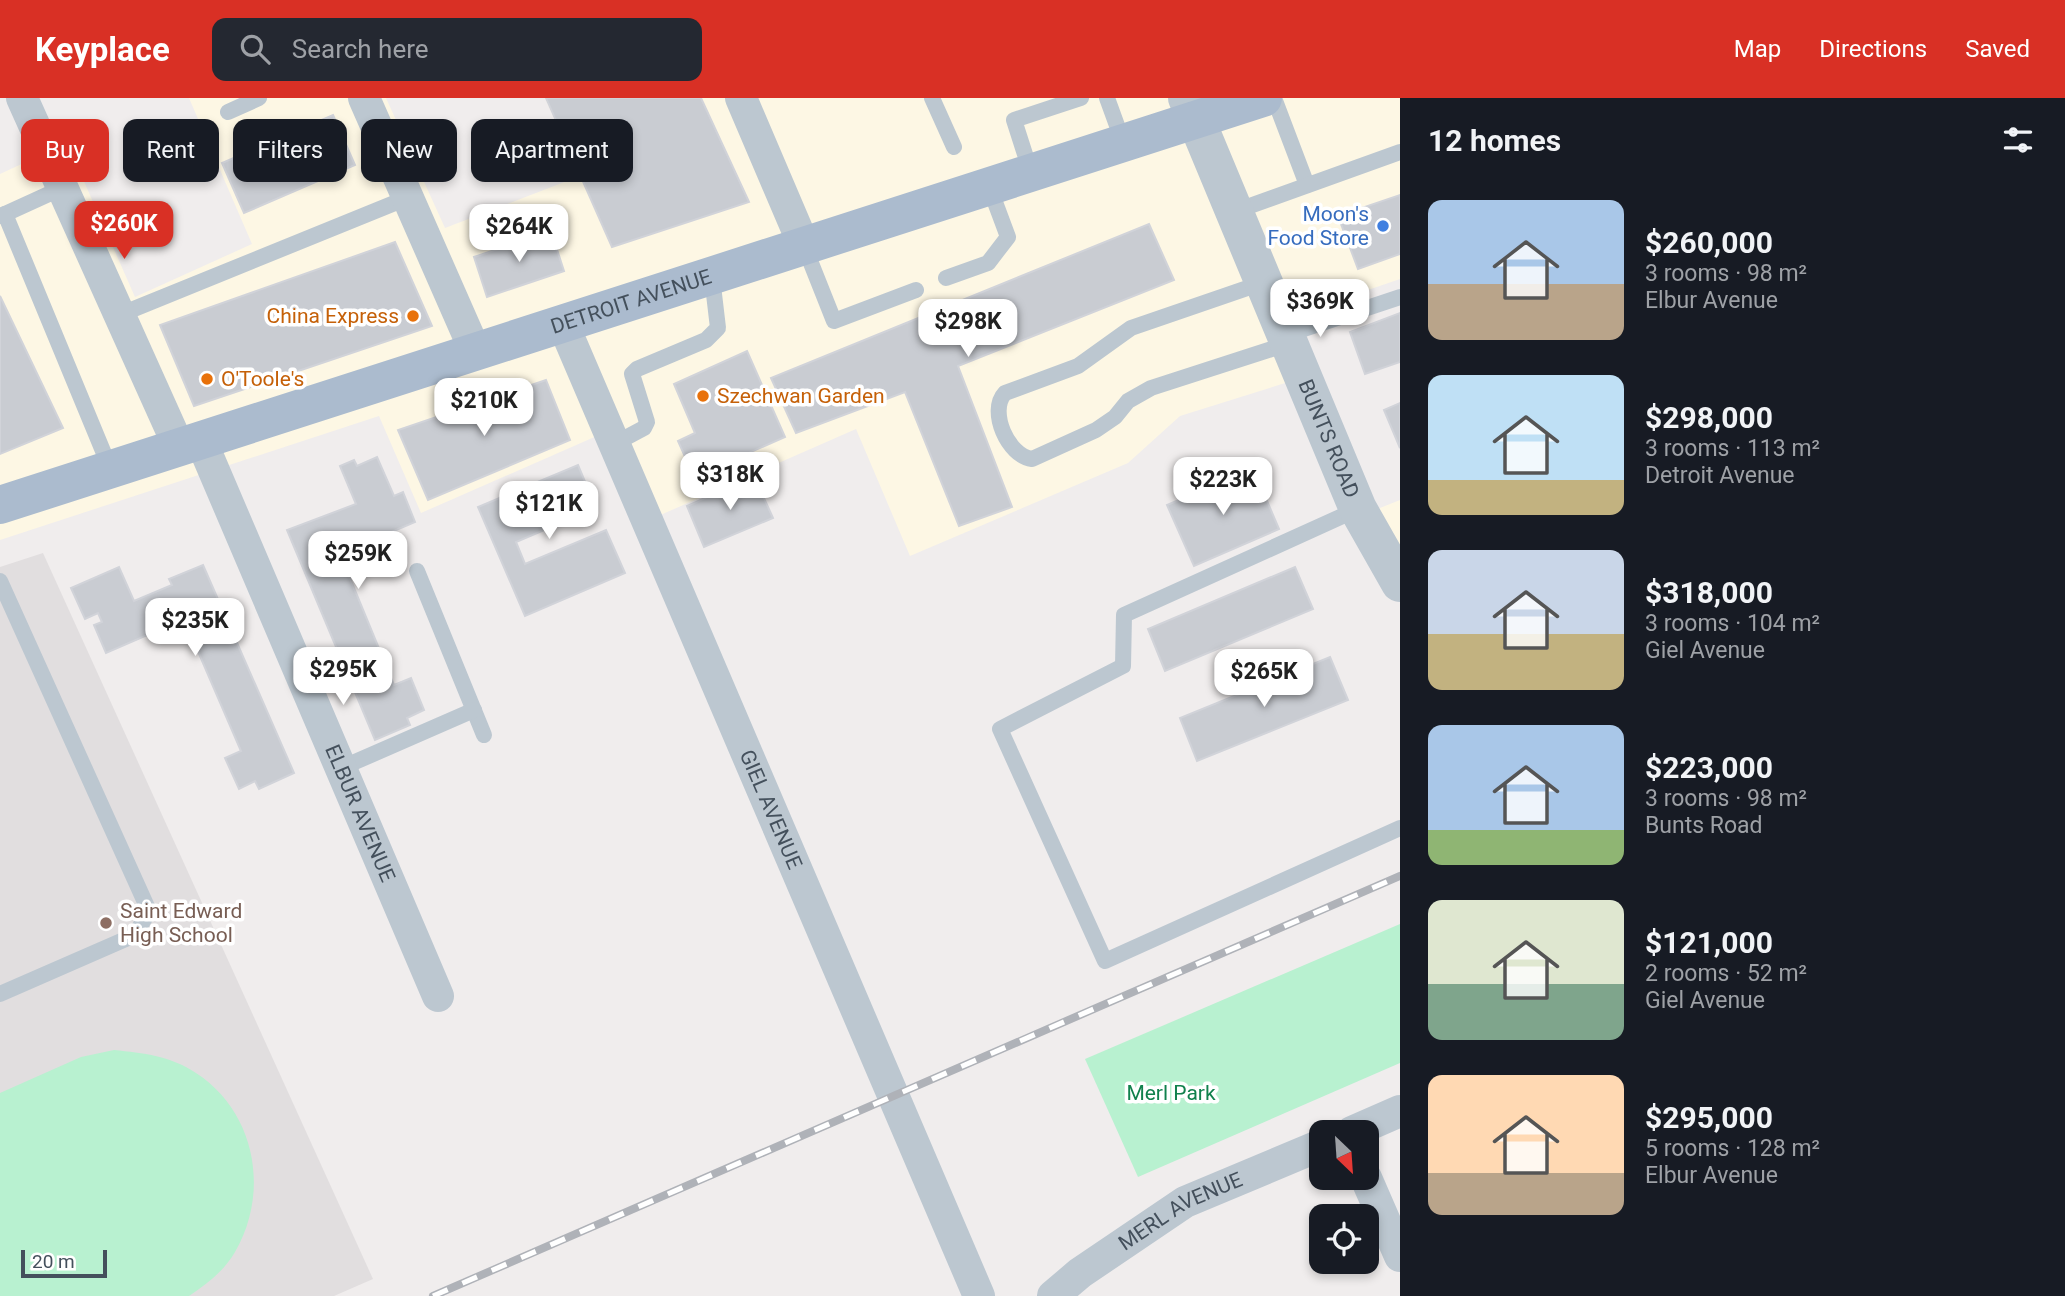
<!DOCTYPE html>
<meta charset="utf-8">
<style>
body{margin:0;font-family:Roboto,sans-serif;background:#242831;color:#f1f3f6;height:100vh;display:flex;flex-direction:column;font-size:26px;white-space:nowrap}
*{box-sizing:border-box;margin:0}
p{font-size:23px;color:#9ea1a6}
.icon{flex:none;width:38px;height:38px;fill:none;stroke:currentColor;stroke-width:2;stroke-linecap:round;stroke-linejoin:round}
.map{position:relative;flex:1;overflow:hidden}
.drawer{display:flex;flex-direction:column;background:#171b24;width:665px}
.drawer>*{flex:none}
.hud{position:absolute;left:21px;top:21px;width:665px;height:63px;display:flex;gap:14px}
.needle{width:46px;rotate:155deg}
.buttons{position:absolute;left:1309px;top:1022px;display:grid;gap:14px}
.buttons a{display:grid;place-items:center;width:70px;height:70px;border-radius:14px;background:#171b24;box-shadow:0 4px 10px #0003;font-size:35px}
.scale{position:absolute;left:21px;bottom:18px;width:86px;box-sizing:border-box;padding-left:7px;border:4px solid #44505c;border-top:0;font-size:19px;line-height:24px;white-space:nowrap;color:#44505c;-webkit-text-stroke:5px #fff;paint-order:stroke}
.price{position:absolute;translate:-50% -60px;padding:0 16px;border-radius:14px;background:#fff;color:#222;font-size:23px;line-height:46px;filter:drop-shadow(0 2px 4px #0008)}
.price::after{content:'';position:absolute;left:50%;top:42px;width:21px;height:16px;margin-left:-10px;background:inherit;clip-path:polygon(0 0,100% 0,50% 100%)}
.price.current{background:#d93025;color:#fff}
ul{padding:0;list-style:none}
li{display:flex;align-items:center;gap:21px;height:175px;padding:0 28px}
li span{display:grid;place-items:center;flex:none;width:196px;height:140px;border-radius:14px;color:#555}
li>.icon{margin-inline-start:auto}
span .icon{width:84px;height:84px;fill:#fffc;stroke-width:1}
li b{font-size:30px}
h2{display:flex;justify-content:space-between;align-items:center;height:84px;padding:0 28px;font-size:30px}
.tag{padding:0 24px;border-radius:14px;background:#171b24;box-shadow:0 4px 10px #0003;font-size:24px;line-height:63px}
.tag.current{background:#d93025;color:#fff}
header{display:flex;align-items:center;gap:42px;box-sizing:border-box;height:98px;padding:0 35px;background:#d93025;color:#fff}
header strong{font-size:33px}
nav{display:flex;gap:38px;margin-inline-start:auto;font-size:24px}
.search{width:490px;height:63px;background:#242831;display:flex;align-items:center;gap:18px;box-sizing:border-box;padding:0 24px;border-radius:14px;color:#9ea1a6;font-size:26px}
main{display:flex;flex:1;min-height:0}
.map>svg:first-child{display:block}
.commercial{fill:#fdf7e4}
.education{fill:#e1dedf}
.green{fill:#b8f1d0}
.building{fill:#c9ccd2;stroke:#d1d3d9;stroke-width:2}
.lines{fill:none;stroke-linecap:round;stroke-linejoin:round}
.service{stroke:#bcc7d0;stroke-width:16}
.minor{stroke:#bcc7d0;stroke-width:32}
.tertiary{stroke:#bcc7d0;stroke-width:38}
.primary{stroke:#abbbce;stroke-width:38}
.rail-casing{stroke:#afb2b8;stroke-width:8}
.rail{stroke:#fff;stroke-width:5;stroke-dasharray:16;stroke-linecap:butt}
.shop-dot{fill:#3f7fe0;stroke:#fff;stroke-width:2.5}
.food-dot{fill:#e8710a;stroke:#fff;stroke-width:2.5}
.education-dot{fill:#8d6e63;stroke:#fff;stroke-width:2.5}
.labels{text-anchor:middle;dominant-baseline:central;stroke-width:7;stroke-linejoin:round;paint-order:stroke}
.shop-label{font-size:21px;fill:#366cbe;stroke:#fff;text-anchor:end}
.street-label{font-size:21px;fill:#44505c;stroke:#fff}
.food-label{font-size:21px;fill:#c56008;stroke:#fff;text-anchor:start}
.education-label{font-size:21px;fill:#785e54;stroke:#fff;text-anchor:start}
.park-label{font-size:21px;fill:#11814d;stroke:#fff}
</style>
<header>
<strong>Keyplace</strong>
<div class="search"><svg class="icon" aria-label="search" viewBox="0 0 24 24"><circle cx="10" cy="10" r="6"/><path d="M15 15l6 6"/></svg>Search here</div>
<nav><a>Map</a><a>Directions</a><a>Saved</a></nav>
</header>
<main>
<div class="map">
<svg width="1400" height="1198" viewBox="0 0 1400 1198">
<rect width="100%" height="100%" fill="#f0eded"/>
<!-- commercial -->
<g class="commercial">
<path d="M189,0h197l59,130 135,-52 -35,-78h855v181l-125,43 23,57 -118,37 -52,47 -218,93 -54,-127 -216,95 -41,-89 -178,78 -42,-97 -379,124v-366l67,-31 68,154 117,-53z"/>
<path d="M1400,402v52l-25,-42z"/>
</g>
<!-- education -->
<path class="education" d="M43,455l330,726 -39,17h-334v-729z"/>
<!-- green -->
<g class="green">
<path d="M1400,826v139l-262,114 -53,-118z"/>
<path d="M114,952c29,3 57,6 82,23 60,39 74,119 39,179 -11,19 -28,32 -46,44h-189v-203l81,-36z"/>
</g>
<!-- building -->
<g class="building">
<path d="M546,0h155l48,104 -137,45z"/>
<path d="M333,17l22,50 -111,48 -22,-50z"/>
<path d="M1400,97v59l-42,15 -20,-53z"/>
<path d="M1149,126l25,56 -216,86 54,141 -53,19 -54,-134 -109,41 -25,-55z"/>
<path d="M551,133l13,40 -77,26 -13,-40z"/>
<path d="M395,144l37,84 -238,80 -34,-81z"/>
<path d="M0,198l63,132 -63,26z"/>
<path d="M1400,215v49l-35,12 -15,-42z"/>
<path d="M747,253l38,86 -91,40 -16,-36 17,-8 -21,-49z"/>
<path d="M546,282l24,60 -142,60 -30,-70z"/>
<path d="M1400,305v45l-16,-38z"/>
<path d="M377,359l17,39 9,-4 12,30 -75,32 54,131 17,-7 13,32 -17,8 3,7 -35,15 -88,-210 69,-26 -16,-38 14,-6 3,6z"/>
<path d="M578,367l18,43 -80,34 9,22 81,-34 19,43 -100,43 -47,-109z"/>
<path d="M1253,370l26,61 -85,37 -27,-61z"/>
<path d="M754,378l19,42 -69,29 -17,-41z"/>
<path d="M203,467l91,208 -35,16 -4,-8 -16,8 -14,-31 16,-7 -57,-132 -78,34 -12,-28 8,-3 -4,-9 -13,6 -14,-31 48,-21 15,34 38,-16 -3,-6z"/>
<path d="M1295,469l18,42 -148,62 -17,-42z"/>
<path d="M1330,559l18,43 -151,61 -17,-43z"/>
</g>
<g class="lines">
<!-- service -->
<g class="service">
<path d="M932,0l22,49"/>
<path d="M1107,0l16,44"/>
<path d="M1274,0l33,87"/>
<path d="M228,14l31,-14"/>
<path d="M1031,75l-17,-53 67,-22"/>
<path d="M1233,114l167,-60"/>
<path d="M5,116l57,-26"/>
<path d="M0,118l5,-2 105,254"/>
<path d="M805,150l29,73 82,-31"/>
<path d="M946,180l42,-15 20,-26 -19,-51"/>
<path d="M1262,185l-131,45 -53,38 -73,27c-17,18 3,63 27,66l64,-29 19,-13 13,-16 23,-13 139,-45"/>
<path d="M119,217l288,-117"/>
<path d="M1286,237l114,-38"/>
<path d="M614,346l30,-16 3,-6 -15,-48 5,-5 69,-29 12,-12 -6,-51"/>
<path d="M1358,411l-234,106 -1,51 -123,63 105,232 295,-133"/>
<path d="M417,473l67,164"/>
<path d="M0,483l149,330 -14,24 -135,59"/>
<path d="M341,670l133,-58"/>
</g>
<!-- minor -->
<g class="minor">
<path d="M22,0l156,347"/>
<path d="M364,0l112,255"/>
<path d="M741,0l64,150"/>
<path id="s1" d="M563,226l416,972"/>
<path id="s2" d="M200,340l238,558"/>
<path d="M1352,1034l48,-21"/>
<path d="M1366,1080l34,78"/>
<path id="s3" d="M1053,1198l27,-23 105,-71 136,-57"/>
</g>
<!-- tertiary -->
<path class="tertiary" id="s4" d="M1187,0l171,411 42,74"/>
<!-- primary -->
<path class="primary" id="s5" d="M0,407l1263,-407"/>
<defs>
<path id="rail" d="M433,1198l967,-420"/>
</defs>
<!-- rail casing -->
<use href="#rail" class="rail-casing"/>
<!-- rail -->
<use href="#rail" class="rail"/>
</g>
<!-- markers -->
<circle class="shop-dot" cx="1383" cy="128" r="7"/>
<g class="food-dot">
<circle cx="413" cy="218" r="7"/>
<circle cx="207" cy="281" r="7"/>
<circle cx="703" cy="298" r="7"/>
</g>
<circle class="education-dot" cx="106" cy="825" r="7"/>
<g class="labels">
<!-- shop labels -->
<g class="shop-label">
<text x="1369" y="116">Moon's<tspan x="1369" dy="24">Food Store</tspan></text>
</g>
<!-- street labels -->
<g class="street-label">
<text stroke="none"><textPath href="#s5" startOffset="663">DETROIT AVENUE</textPath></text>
<text stroke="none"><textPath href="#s4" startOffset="369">BUNTS ROAD</textPath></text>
<text stroke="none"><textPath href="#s1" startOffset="528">GIEL AVENUE</textPath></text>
<text stroke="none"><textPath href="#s2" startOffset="408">ELBUR AVENUE</textPath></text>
<text stroke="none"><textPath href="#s3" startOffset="154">MERL AVENUE</textPath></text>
</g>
<!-- food labels -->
<g class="food-label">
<text x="399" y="218" text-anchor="end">China Express</text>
<text x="221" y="281">O'Toole's</text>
<text x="717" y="298">Szechwan Garden</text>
</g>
<!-- education labels -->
<g class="education-label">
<text x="120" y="813">Saint Edward<tspan x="120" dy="24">High School</tspan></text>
</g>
<!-- park labels -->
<g class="park-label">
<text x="1171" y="995">Merl Park</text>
</g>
</g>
</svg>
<div class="buttons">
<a><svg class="needle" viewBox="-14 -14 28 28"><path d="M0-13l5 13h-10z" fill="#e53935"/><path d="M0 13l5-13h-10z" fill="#9ea1a6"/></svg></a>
<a><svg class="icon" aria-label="locate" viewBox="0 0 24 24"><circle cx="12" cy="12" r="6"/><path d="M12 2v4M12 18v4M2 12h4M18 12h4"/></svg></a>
</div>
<div class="scale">20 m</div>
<b class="price current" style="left:124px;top:163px">$260K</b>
<b class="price" style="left:519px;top:166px">$264K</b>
<b class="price" style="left:1320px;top:241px">$369K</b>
<b class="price" style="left:968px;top:261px">$298K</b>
<b class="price" style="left:484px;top:340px">$210K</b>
<b class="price" style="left:730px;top:414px">$318K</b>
<b class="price" style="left:1223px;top:419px">$223K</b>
<b class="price" style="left:549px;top:443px">$121K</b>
<b class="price" style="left:358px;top:493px">$259K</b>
<b class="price" style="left:195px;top:560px">$235K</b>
<b class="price" style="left:343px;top:609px">$295K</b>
<b class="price" style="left:1264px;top:611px">$265K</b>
<div class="hud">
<a class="tag current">Buy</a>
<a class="tag">Rent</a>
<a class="tag">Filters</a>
<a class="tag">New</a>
<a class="tag">Apartment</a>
</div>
</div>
<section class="drawer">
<h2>12 homes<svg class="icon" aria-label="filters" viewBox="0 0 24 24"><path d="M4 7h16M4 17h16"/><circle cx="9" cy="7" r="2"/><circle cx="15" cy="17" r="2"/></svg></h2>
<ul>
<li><span style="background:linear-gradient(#a9c7e8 60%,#b9a48a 0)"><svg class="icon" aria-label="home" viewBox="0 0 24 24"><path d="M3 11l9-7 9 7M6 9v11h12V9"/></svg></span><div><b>$260,000</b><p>3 rooms · 98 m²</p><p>Elbur Avenue</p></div></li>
<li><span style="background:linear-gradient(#bfe0f5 75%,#c2b280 0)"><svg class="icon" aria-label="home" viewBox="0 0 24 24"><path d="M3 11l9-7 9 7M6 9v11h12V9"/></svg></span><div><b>$298,000</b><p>3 rooms · 113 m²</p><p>Detroit Avenue</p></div></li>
<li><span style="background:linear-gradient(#c9d6e8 60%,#c2b280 0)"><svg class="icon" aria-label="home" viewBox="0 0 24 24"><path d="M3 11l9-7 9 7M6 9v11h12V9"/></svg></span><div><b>$318,000</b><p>3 rooms · 104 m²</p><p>Giel Avenue</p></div></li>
<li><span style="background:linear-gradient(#a9c7e8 75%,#8fb573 0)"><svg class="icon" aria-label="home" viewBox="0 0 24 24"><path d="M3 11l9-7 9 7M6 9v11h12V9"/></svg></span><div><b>$223,000</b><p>3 rooms · 98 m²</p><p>Bunts Road</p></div></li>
<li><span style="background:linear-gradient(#dfe7d0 60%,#7fa58c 0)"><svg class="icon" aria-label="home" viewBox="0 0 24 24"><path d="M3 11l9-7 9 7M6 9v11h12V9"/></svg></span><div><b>$121,000</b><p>2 rooms · 52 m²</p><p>Giel Avenue</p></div></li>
<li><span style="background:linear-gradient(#ffd9b3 70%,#b9a48a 0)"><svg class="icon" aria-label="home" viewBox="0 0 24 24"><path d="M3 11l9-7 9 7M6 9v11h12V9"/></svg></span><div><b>$295,000</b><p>5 rooms · 128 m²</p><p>Elbur Avenue</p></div></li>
</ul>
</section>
</main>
